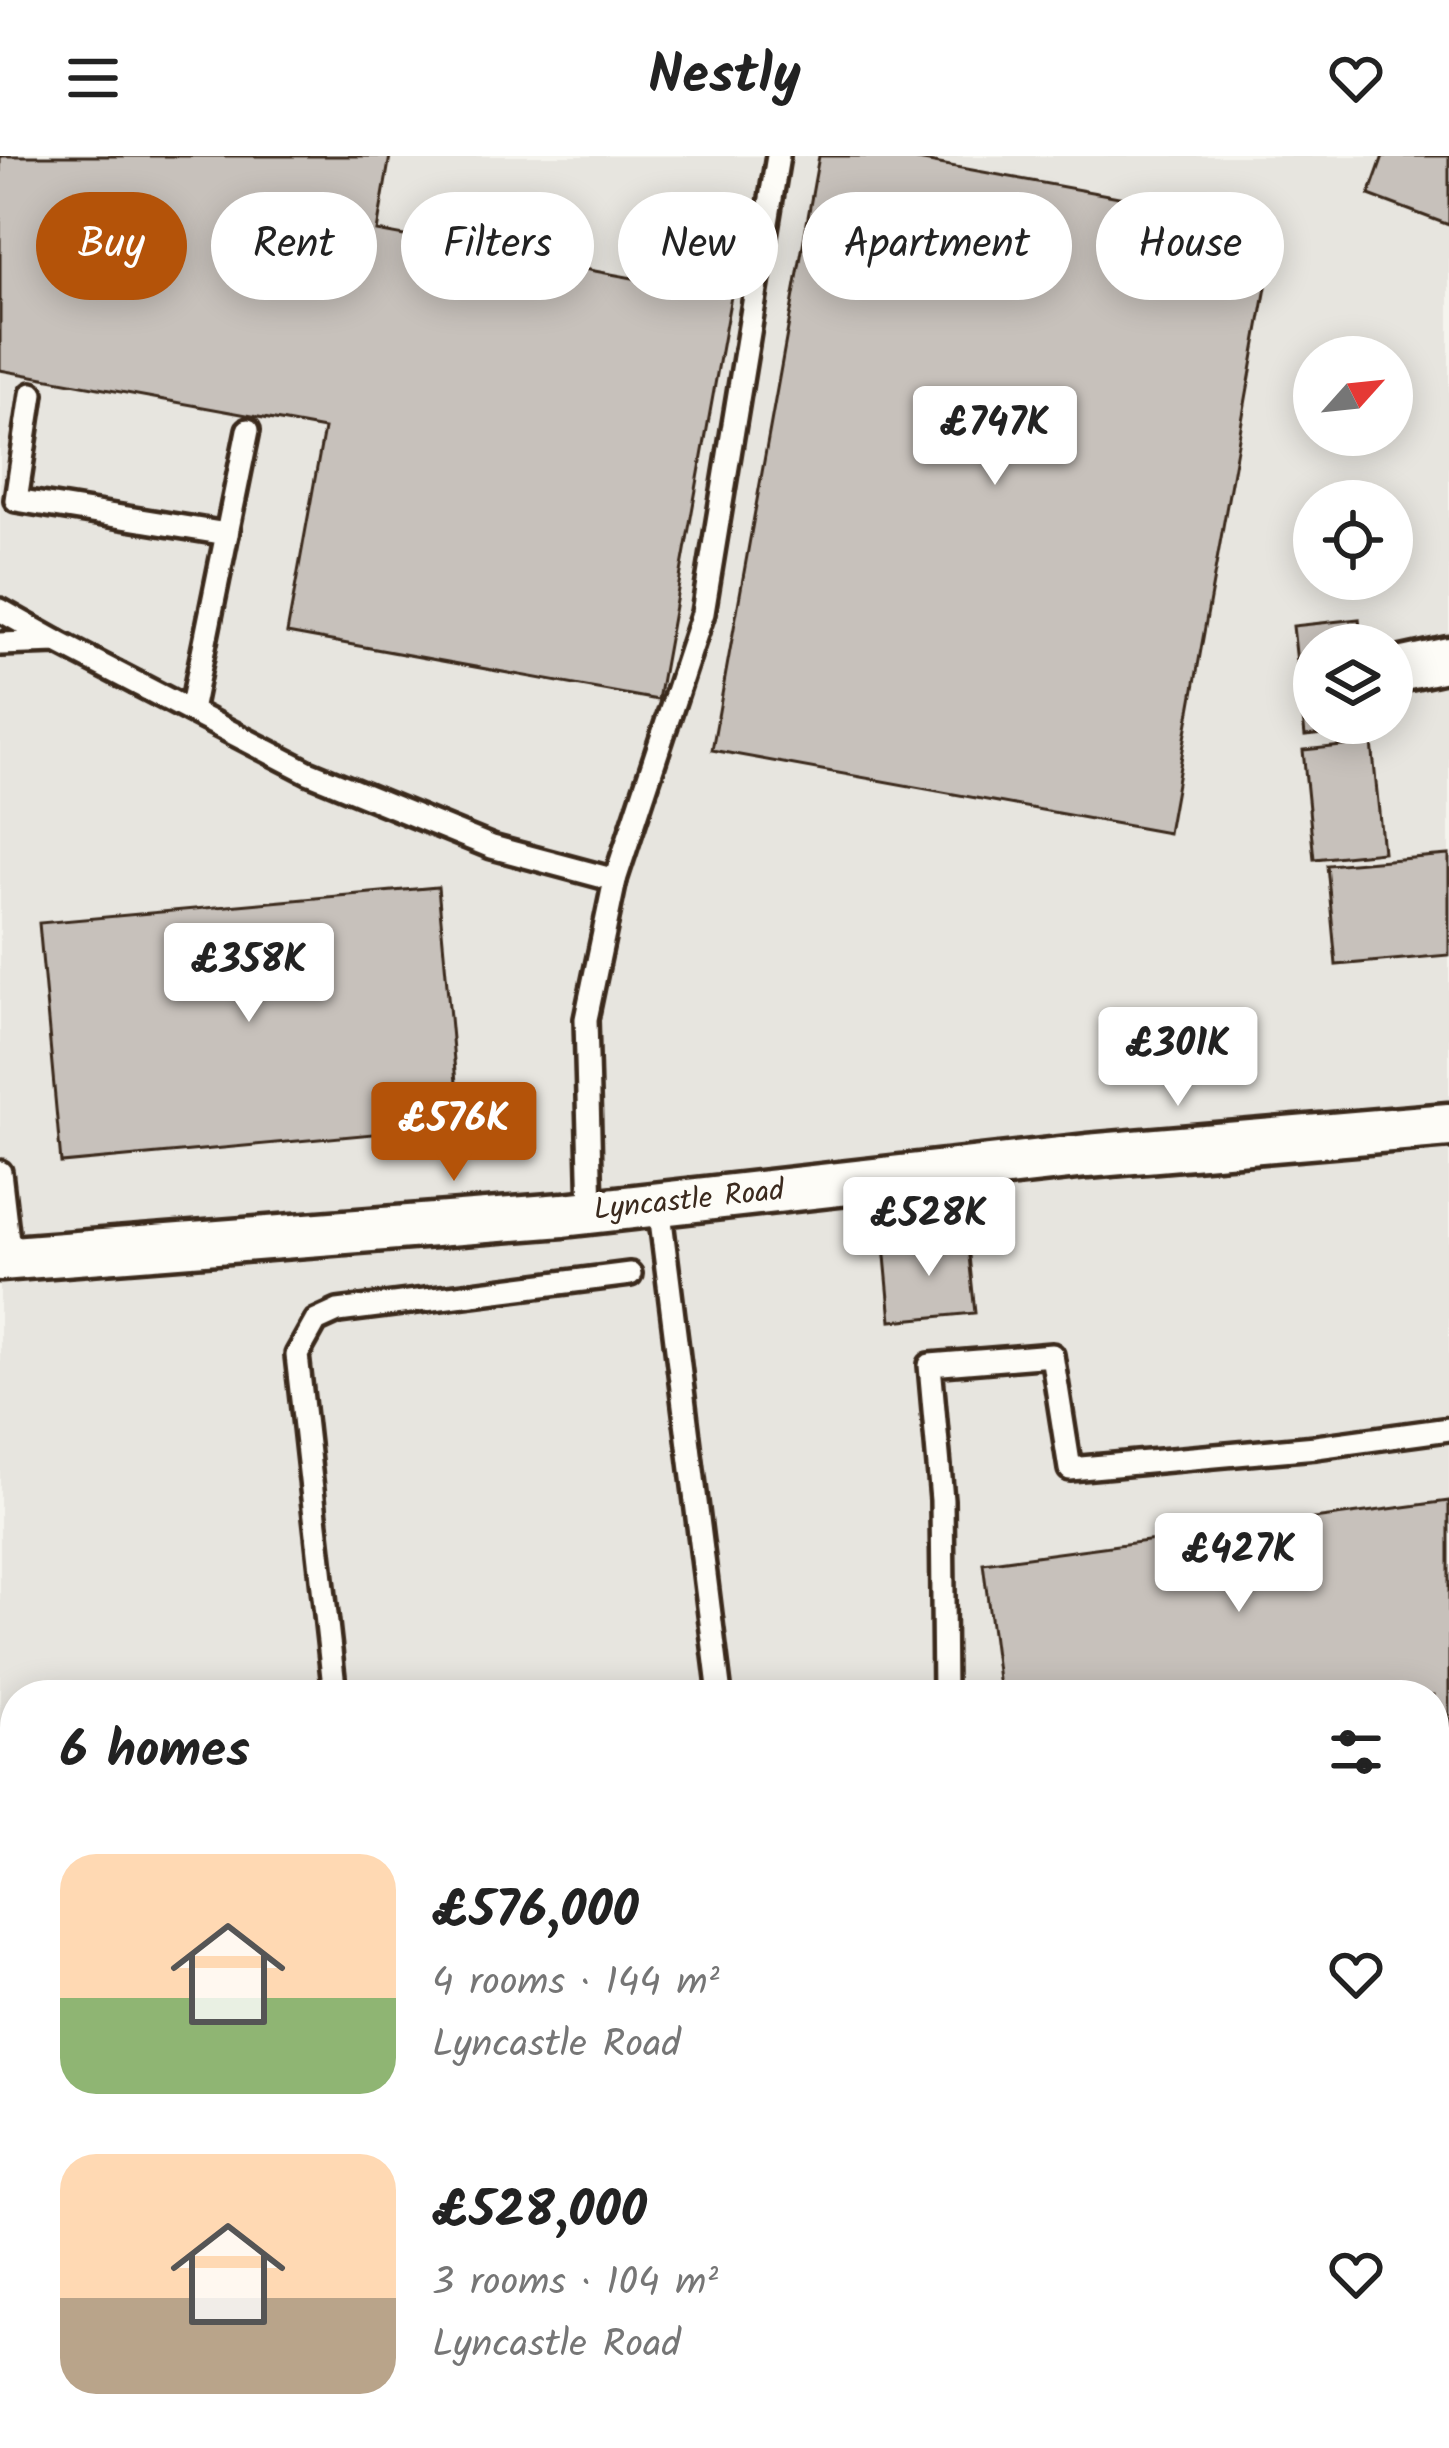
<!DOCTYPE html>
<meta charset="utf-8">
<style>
body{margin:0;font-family:Kalam,sans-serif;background:#f2f2f2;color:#222;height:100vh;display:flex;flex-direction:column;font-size:45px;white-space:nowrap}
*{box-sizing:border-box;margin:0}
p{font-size:39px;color:#767676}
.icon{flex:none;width:66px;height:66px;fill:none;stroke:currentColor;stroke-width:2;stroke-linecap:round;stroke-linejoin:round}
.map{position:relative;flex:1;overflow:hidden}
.sheet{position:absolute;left:0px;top:1524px;width:1449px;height:768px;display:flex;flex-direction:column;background:#fff;border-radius:48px 48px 0 0;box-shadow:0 6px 30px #0003}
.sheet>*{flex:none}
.guide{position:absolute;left:36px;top:36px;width:1377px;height:108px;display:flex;gap:24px}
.needle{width:78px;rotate:63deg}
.controls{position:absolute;left:1293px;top:180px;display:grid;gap:24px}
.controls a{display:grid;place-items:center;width:120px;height:120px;border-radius:50%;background:#fff;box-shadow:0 6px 30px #0003;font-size:60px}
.price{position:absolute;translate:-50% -102px;padding:0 27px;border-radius:12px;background:#fff;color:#222;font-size:39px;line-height:78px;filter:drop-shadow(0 3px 6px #0008)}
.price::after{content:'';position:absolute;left:50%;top:72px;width:36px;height:27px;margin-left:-18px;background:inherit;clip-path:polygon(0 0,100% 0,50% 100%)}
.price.on{background:#b45309;color:#fff}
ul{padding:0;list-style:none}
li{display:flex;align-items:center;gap:36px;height:300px;padding:0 60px}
li span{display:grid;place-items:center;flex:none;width:336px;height:240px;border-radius:36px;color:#555}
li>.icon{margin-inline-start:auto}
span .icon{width:144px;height:144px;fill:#fffc;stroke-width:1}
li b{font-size:51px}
h2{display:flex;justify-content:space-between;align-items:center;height:144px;padding:0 60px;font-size:51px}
.tag{padding:0 42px;border-radius:54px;background:#fff;box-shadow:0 6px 30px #0003;font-size:42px;line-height:108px}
.tag.on{background:#b45309;color:#fff}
header{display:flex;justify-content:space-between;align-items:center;height:156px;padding:0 60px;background:#fff;font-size:54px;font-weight:700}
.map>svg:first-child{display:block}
.built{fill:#e7e5df;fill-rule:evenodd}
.building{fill:#c7c1bb;stroke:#3b2a1e;stroke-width:3}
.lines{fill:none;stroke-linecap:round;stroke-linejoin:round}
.lane-casing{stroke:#3b2a1e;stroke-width:30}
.street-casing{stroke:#3b2a1e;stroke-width:51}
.lane{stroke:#fdfcf7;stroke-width:21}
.street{stroke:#fdfcf7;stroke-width:42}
.labels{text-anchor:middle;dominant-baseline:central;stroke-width:10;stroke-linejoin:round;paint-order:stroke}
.street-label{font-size:30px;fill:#3b2a1e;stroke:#fdfcf7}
</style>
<header><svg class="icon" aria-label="menu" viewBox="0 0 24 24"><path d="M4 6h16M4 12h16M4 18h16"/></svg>Nestly<svg class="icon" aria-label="heart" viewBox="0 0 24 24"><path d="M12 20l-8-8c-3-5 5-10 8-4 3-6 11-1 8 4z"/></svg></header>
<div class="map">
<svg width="1449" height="2292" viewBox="0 0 1449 2292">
<rect width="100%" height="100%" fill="#f5f4ee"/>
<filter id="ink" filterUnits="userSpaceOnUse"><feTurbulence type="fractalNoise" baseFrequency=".00833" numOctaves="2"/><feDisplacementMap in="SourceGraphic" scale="24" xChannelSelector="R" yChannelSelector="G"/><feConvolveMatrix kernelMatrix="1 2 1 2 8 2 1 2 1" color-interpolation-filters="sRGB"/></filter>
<g filter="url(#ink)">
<!-- built -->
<path class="built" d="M0,0h1449v2292h-1449zM1314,201h78v78h-78zM1314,345h78v78h-78zM1314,489h78v78h-78zM15,1539h1419v738h-1419z"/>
<!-- building -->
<g class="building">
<path d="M0,0h390l-13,75 354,65 -73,404 -371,-67 37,-204 -324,-59z"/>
<path d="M819,0h77l381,70 -109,607 -456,-83z"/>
<path d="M1383,0h66v69l-80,-30z"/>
<path d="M1359,463l3,26h-48v78h57v6l-66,7 -12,-110z"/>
<path d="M1372,587l11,109 -69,7 -11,-109z"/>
<path d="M1449,699v100l-113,10 -9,-100z"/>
<path d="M438,731l22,239 -399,37 -22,-240z"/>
<path d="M967,1081l8,76 -84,8 -7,-76z"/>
<path d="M1449,1345v313l-15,2v-121h-434l-17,-132z"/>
<path d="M15,1594v71l-15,2v-72z"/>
<path d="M15,1707v484l-15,2v-484z"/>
<path d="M1449,1809v483h-210l60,-11 -1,-4h136v-465z"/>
</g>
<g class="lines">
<defs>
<g id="lane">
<path d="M32,238l-16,106 211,34"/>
<path d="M0,454l57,32"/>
<path d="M0,488l57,-2 251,130 184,75 123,33"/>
<path d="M191,555l57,-281"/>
<path d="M0,1016l10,86"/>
<path d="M659,1048l61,491"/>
<path d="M591,1056l-5,-193 29,-139 88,-267 75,-457"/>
<path d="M335,1539l-38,-340 19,-34 22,-10 292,-37"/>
<path d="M944,1539l-2,-195 -12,-135 122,-10 18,114 246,-22 133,-18"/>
<path d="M1434,1691l15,-1"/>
<path d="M1164,2277l3,15"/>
</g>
<g id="street">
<path d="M1394,515l55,-12"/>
<path d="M0,1103l563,-44 524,-59 362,-31"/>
<path d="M981,2277l2,15"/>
</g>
</defs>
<!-- lane casing -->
<use href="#lane" class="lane-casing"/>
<!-- street casing -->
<use href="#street" class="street-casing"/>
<!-- lane -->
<use href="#lane" class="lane"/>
<!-- street -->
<use href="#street" class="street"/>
</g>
</g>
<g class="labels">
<!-- street labels -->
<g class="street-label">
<text transform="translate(689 1045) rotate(-6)">Lyncastle Road</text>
</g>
</g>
</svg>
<div class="controls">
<a><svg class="needle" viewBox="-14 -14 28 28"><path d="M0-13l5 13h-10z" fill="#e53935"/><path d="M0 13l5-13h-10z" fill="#767676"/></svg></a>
<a><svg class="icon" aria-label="locate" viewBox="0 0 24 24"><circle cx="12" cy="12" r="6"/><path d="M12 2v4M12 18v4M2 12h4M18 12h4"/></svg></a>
<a><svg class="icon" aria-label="layers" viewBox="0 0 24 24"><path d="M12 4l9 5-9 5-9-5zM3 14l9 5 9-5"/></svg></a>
</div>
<b class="price" style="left:995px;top:332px">£747K</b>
<b class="price" style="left:249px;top:869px">£358K</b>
<b class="price" style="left:1178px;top:953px">£301K</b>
<b class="price on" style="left:454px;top:1028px">£576K</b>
<b class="price" style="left:929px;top:1123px">£528K</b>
<b class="price" style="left:1239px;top:1459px">£427K</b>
<div class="guide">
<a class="tag on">Buy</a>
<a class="tag">Rent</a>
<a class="tag">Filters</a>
<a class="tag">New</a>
<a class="tag">Apartment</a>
<a class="tag">House</a>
</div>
<section class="sheet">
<h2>6 homes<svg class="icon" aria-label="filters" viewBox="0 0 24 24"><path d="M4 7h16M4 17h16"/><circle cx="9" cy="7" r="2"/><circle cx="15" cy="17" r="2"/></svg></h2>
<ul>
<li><span style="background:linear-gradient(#ffd9b3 60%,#8fb573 0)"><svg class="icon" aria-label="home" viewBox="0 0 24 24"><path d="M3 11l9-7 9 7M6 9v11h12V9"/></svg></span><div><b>£576,000</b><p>4 rooms · 144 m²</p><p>Lyncastle Road</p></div><svg class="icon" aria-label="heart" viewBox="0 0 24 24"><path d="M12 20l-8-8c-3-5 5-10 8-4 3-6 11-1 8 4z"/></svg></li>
<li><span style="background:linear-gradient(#ffd9b3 60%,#b9a48a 0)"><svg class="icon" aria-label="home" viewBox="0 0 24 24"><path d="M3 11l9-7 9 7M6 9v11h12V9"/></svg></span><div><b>£528,000</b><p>3 rooms · 104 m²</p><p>Lyncastle Road</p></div><svg class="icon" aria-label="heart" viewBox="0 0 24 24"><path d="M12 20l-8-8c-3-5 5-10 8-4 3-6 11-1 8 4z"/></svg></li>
</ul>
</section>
</div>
